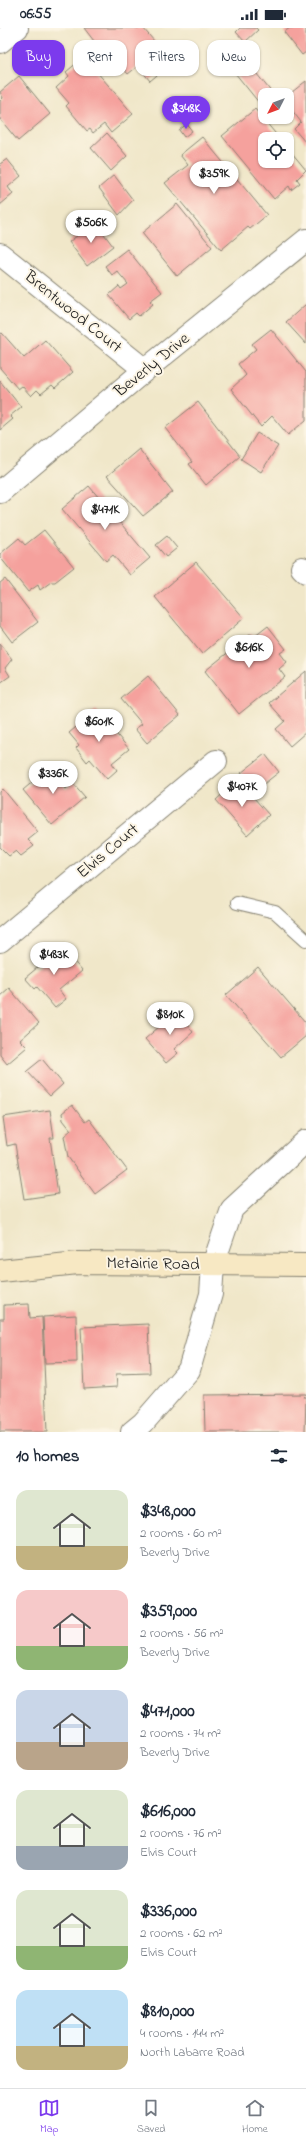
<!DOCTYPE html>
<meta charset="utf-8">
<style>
body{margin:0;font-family:"Indie Flower",sans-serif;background:#f6f6f7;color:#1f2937;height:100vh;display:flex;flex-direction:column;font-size:15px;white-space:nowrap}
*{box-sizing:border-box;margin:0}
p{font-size:13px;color:#747a83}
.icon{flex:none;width:22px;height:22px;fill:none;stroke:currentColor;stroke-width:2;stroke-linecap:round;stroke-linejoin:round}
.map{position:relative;height:1404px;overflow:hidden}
.panel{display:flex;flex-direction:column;background:#fff;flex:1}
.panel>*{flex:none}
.banner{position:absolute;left:12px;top:12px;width:282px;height:36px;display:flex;gap:8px}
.needle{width:26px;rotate:228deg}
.tools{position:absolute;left:258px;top:60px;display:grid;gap:8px}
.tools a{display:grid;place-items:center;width:36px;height:36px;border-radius:8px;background:#fff;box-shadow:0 1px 3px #0004;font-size:20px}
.price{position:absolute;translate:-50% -34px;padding:0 9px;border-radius:14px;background:#fff;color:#222;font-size:13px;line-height:26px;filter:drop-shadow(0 1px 2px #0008)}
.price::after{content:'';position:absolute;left:50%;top:24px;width:12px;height:9px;margin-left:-6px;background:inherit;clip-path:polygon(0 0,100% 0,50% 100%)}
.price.active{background:#7c3aed;color:#fff}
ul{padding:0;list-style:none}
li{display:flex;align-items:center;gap:12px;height:100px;padding:0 16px}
li span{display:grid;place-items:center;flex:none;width:112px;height:80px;border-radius:12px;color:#555}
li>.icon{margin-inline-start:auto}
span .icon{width:48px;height:48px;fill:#fffc;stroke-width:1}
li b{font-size:17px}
h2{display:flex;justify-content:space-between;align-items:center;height:48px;padding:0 16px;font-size:17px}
.pill{padding:0 14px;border-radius:12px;background:#fff;box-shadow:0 1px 3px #0004;font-size:14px;line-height:36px}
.pill.active{background:#7c3aed;color:#fff}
.status{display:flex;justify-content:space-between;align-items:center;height:28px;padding:0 20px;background:#fff;direction:ltr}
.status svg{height:11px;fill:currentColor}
.menu{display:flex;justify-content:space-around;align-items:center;height:56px;border-top:1px solid #e0e1e3;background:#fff;font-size:11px;color:#747a83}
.menu a{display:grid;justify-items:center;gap:2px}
.menu .active{color:#7c3aed}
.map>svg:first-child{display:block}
.building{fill:#f5a19d}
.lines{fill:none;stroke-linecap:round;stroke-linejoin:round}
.service-casing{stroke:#868272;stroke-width:14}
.minor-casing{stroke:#868272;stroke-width:24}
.tertiary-casing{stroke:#868272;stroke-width:24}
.secondary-casing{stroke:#868272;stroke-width:24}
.service{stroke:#fff;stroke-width:12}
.minor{stroke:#fff;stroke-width:22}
.tertiary{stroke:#fff;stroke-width:22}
.secondary{stroke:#f7e8c3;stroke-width:22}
.labels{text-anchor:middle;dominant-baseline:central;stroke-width:4;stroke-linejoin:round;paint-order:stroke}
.street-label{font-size:17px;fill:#1c1c1c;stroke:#fcf5e5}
</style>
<div class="status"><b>06:55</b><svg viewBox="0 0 49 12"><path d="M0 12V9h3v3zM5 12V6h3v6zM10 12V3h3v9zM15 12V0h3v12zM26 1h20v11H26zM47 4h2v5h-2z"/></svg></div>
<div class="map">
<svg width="306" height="1404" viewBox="0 0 306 1404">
<rect width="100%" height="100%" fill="#fcf5e5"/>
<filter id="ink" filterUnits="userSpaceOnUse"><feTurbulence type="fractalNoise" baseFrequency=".025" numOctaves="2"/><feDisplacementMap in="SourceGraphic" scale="8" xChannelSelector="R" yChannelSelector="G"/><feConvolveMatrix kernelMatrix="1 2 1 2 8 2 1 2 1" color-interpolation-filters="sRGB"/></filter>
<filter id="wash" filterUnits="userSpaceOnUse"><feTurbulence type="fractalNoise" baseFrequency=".012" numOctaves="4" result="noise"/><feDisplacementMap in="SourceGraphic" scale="16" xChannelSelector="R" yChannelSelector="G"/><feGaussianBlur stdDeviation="0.9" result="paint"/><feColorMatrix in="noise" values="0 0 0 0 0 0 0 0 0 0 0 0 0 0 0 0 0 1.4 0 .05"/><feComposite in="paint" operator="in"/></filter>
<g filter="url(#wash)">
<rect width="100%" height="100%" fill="#f0e7c9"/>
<g id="blocks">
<!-- building -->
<g class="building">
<path d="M84,0h59l17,20 -5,3 13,15 -18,15 -12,-15 -10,8 -20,-23 -4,3z"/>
<path d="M240,0h16l2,2 -13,12 -9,-10z"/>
<path d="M290,0h16v24l-4,3 -18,-23z"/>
<path d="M84,29l49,57 -22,19 -7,-9 -11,9 -3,-4 -3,2 -21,-25 3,-3 -13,-15 13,-12 -3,-4z"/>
<path d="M248,35l25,31 -8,1v5l-5,4 -25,-31z"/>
<path d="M19,48l31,38 -32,27 -18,-22v-18l3,-3 -3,-6z"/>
<path d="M306,53v62l-12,-14 7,-7 -14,-18v-8z"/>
<path d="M255,81l25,30h-15v22h22v-14l19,23 -9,9 3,4 -9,7 -2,-4 -15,13 -52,-63z"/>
<path d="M187,96l5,7 -8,6 -5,-7z"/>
<path d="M107,105l20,23 -16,15 -20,-23z"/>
<path d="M202,109l65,78 -17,14 -2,-2 -27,23 -56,-67 23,-18 -8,-10z"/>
<path d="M7,131l14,17 -13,11 5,7 -13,11v-41z"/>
<path d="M114,147l19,25 -14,15 -20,-27z"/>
<path d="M177,176l35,43 -35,29 -35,-43z"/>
<path d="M95,194l18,24 -26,20 -18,-24z"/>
<path d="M127,221l35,43 -12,9 3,3 -14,12 -3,-3 -7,6 -20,-24 10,-9 2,3 7,-5 -11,-13 -5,4 -7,-9z"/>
<path d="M306,276v40l-20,-22z"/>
<path d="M271,301l35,43v48l-18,15 -16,-19 -11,11 -30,-38 15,-14 -8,-11 18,-15 -4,-5z"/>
<path d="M2,305l22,25 21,-18 28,32 -18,16 -3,-3 -11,9 -4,-4 -6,6 -9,-10 -4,3 -18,-21v-34z"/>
<path d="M0,353l21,26 -11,9 3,3 -13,11z"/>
<path d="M198,374l42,54 -34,29 -17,-21 3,-2 -27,-34z"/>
<path d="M257,405l21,13 -17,26 -20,-13z"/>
<path d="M139,421l34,43 -30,24 -36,-40z"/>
<path d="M89,458l61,72 -20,17 -17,-20 -7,6 -44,-52z"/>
<path d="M44,502l30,37 -19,15h-4l-11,8 -2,-5 -10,7 -28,-35v-3l19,-16 6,7z"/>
<path d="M167,508l10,12 -11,9 -10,-12z"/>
<path d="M196,534l48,56 -42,36 -47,-57z"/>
<path d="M5,551l33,43 -26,20 -12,-16v-43z"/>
<path d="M268,598l18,23 -6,4 7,9 -8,7 6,8 -46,37 -34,-43 46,-37 3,3z"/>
<path d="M0,616l12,15 -7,9 5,8 -10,7z"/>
<path d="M306,643v61l-16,14 -14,-17 9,-8 -16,-18z"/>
<path d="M148,648l32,39 -33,28 -12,-14 7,-5 -21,-25z"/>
<path d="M96,682l33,39 -17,14 5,7 -10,9 -17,-20 -3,3 -11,-14 3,-3 -10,-12z"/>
<path d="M265,726l14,18 -24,19 -14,-18z"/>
<path d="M47,737l19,24 7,-6 12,14 -33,28 -29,-35 13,-11 -2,-3z"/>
<path d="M238,752l31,35 -22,20 -31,-35z"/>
<path d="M3,761l35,43 -10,8 6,6 -13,10 -5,-5 -7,5 -9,-9v-55z"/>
<path d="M62,919l20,24 -23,19 7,9 -11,9 -18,-21 -2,2 -10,-11z"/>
<path d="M258,939l48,56v13l-25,21 -55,-62z"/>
<path d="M9,960l30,35 -19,17 7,7 -20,17 -7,-9v-59z"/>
<path d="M182,979l7,5 -7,6 11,14 -19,17 4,4 -12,10 -21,-24z"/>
<path d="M42,1031l21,25 -13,12 -23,-25z"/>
<path d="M72,1077l13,17 4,-3 38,51 -32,24 -27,-37 -4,-21 7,-6 -8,-10 -1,-7z"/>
<path d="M50,1082l4,28h-4l8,56 -34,5 -9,-55 -8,2 -4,-29z"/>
<path d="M29,1276l1,14 12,-1 5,115h-47v-113h4v-14z"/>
<path d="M76,1287l1,47 -32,1 -2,-46z"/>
<path d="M148,1296l2,49 -34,1 1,13 -33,2 -3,-62z"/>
<path d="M306,1366l-3,3h3l-1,35h-100l-1,-37z"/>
</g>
</g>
</g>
<g filter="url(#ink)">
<use href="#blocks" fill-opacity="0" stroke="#868272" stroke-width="1"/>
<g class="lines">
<defs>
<path id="service" d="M237,875l38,9 31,28"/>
<g id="minor">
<path d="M0,14l17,-14"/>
<path d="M0,226l145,116"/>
<path d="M0,464l145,-122 161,-130"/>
<path d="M302,540l4,4"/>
<path d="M0,913l216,-180"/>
<path d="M132,1404l11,-9 46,-53 22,-76 2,-29"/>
</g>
<path id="tertiary" d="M213,1237l19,-56 74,-68"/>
<path id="secondary" d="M0,1243l78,-8 228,2"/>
</defs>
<!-- service casing -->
<use href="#service" class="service-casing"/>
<!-- minor casing -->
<use href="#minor" class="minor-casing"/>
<!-- tertiary casing -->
<use href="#tertiary" class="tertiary-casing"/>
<!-- secondary casing -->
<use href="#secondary" class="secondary-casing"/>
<!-- service -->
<use href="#service" class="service"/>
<!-- minor -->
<use href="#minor" class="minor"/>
<!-- tertiary -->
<use href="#tertiary" class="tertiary"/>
<!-- secondary -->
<use href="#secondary" class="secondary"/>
</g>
</g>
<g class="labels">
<!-- street labels -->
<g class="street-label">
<text transform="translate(73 284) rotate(39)">Brentwood Court</text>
<text transform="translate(152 337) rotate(-39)">Beverly Drive</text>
<text transform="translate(108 823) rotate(-40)">Elvis Court</text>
<text transform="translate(153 1236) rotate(1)">Metairie Road</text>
</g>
</g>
</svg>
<div class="tools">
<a><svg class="needle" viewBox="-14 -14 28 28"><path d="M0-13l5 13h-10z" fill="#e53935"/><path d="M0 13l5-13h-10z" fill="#747a83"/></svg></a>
<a><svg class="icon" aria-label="locate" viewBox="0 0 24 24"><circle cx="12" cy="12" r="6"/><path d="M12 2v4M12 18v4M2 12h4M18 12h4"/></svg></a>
</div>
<b class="price active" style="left:186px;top:102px">$348K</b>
<b class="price" style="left:214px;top:167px">$359K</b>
<b class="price" style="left:91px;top:216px">$506K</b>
<b class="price" style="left:105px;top:503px">$471K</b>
<b class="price" style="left:249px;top:641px">$616K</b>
<b class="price" style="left:99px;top:715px">$601K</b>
<b class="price" style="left:53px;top:767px">$336K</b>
<b class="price" style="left:242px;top:780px">$407K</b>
<b class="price" style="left:54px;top:948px">$483K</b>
<b class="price" style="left:170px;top:1008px">$810K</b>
<div class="banner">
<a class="pill active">Buy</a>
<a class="pill">Rent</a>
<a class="pill">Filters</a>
<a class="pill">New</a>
</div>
</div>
<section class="panel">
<h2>10 homes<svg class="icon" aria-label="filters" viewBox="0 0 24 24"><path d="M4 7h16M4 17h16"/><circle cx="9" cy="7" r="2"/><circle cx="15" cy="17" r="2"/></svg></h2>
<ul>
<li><span style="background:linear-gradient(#dfe7d0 70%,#c2b280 0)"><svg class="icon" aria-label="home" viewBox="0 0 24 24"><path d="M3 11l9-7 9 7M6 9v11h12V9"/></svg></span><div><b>$348,000</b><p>2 rooms · 60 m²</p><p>Beverly Drive</p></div></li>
<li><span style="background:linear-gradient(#f6c9c9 70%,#8fb573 0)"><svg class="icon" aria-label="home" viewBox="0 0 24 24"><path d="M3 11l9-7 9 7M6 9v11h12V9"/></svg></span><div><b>$359,000</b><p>2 rooms · 56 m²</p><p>Beverly Drive</p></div></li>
<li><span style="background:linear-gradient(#c9d6e8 65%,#b9a48a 0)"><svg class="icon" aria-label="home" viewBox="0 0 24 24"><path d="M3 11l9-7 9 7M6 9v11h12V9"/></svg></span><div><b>$471,000</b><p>2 rooms · 74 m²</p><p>Beverly Drive</p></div></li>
<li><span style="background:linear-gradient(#dfe7d0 70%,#9aa5b1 0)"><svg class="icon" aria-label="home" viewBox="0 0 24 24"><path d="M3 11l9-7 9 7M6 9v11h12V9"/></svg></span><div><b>$616,000</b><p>2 rooms · 76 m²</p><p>Elvis Court</p></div></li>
<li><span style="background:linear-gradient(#dfe7d0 70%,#8fb573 0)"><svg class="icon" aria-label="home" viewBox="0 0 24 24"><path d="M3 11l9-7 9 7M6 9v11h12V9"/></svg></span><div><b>$336,000</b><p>2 rooms · 62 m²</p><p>Elvis Court</p></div></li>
<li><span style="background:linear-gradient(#bfe0f5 70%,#c2b280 0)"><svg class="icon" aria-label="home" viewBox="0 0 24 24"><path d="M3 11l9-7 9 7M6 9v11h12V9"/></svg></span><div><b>$810,000</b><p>4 rooms · 144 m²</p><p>North Labarre Road</p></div></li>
</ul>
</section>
<nav class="menu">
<a class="active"><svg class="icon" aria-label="map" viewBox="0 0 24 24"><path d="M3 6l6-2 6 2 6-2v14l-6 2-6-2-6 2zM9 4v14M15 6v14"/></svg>Map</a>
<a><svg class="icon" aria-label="saved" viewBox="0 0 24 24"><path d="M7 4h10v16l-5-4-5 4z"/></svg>Saved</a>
<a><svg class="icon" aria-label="home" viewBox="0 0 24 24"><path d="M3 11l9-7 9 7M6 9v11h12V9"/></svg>Home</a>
</nav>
